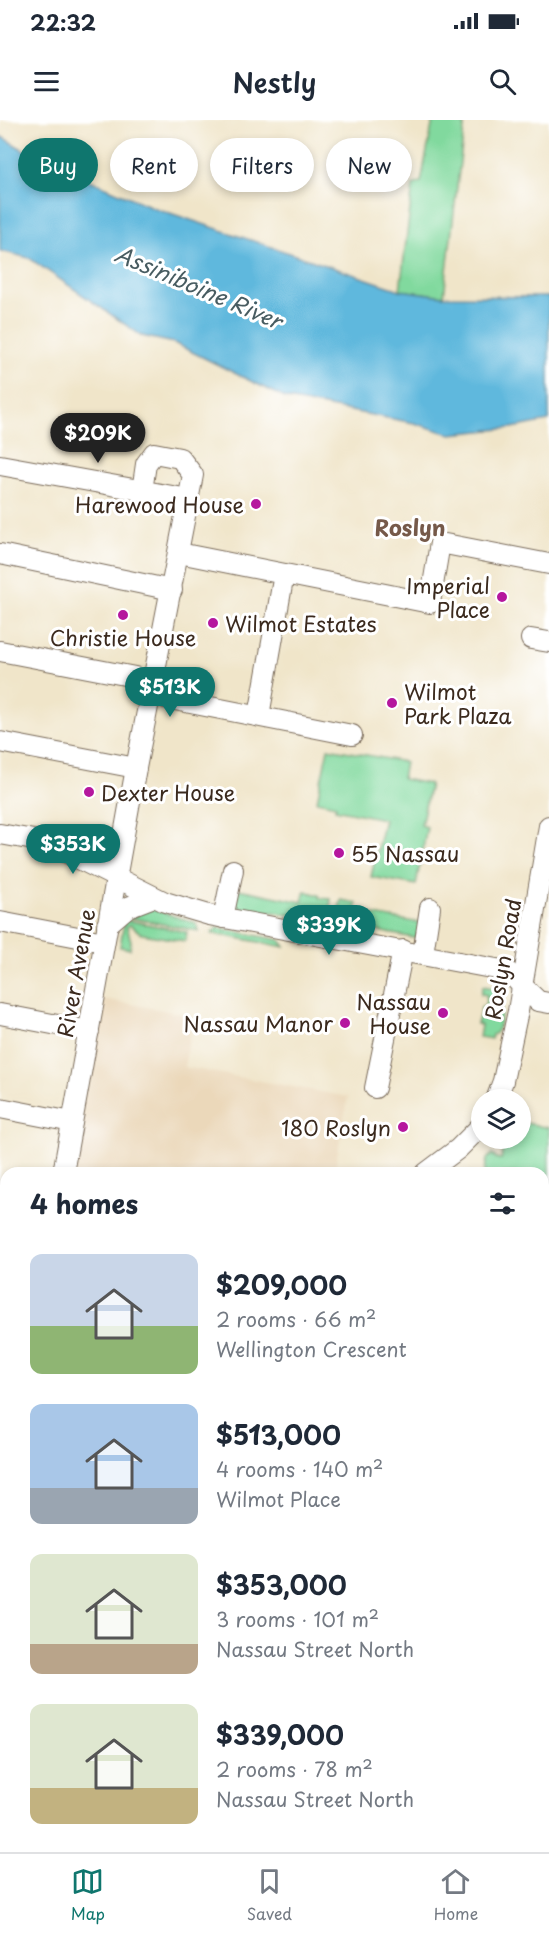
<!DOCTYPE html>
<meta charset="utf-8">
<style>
body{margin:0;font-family:"Playpen Sans",sans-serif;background:#f2f2f3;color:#1f2937;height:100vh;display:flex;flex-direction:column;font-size:22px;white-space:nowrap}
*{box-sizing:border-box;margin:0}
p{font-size:20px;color:#747a83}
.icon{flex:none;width:33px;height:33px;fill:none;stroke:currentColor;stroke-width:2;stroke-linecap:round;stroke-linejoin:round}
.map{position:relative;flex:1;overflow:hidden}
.sheet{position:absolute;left:0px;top:1047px;width:549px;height:686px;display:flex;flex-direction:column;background:#fff;border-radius:18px 18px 0 0;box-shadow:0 3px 9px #0003}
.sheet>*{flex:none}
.hud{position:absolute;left:18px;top:18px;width:513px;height:54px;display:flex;gap:12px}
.tools{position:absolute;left:471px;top:969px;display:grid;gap:12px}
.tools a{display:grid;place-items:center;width:60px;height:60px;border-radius:50%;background:#fff;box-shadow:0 3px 9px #0003;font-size:30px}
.price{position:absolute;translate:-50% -51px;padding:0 14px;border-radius:21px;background:#0f766e;color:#fff;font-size:20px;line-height:39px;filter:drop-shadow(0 2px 3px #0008)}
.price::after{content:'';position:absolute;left:50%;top:36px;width:18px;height:14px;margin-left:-9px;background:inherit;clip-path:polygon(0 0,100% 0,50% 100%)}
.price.active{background:#222;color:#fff}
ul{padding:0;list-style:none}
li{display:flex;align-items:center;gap:18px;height:150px;padding:0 30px}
li span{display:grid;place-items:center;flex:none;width:168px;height:120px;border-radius:12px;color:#555}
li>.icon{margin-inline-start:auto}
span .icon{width:72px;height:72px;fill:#fffc;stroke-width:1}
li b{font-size:26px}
h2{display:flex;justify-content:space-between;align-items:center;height:72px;padding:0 30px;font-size:26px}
.chip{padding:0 21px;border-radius:27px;background:#fff;box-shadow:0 3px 9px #0003;font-size:21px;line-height:54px}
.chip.active{background:#0f766e;color:#fff}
.status{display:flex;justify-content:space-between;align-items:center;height:42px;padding:0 30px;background:#fff;direction:ltr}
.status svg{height:16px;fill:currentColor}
header{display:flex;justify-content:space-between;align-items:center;height:78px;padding:0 30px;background:#fff;font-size:27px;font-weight:600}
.dock{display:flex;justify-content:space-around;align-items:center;height:84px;border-top:2px solid #e0e1e3;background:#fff;font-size:16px;color:#747a83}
.dock a{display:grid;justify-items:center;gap:3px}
.dock .active{color:#0f766e}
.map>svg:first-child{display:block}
.built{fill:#ebd8ba}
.green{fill:#81d99e;stroke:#5e825e;stroke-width:1.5}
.water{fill:#5fb8dd;stroke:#4d717e;stroke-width:1.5}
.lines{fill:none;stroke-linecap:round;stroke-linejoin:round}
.minor-casing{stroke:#7a6b5a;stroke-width:22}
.major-casing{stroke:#7a6b5a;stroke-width:26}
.minor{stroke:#fff;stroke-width:20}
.major{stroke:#f1c369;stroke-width:24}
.poi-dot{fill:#b5179e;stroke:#fff;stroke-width:2}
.labels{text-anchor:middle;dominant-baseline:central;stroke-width:6;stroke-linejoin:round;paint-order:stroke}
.poi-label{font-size:21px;fill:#3b2a1e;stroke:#fff;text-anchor:end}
.street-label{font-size:21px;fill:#3b2a1e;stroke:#fff}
.water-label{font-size:22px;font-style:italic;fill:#485c61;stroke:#fff}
.neighbourhood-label{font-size:22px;font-weight:bold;fill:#755949;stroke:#fff}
</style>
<div class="status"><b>22:32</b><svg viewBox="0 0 49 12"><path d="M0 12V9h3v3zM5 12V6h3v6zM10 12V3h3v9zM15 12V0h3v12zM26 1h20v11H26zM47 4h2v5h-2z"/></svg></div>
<header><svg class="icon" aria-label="menu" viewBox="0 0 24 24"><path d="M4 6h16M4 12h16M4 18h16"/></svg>Nestly<svg class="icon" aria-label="search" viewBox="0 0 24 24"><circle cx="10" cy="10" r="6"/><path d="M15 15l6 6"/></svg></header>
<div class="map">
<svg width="549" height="1732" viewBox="0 0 549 1732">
<rect width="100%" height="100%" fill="#fff"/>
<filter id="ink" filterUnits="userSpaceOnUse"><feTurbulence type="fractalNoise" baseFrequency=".0167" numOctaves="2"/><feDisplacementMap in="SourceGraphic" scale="12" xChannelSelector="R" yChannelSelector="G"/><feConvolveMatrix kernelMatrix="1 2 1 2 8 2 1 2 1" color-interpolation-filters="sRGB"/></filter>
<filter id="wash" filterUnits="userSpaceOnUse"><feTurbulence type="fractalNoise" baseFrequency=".008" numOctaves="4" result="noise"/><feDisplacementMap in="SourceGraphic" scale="24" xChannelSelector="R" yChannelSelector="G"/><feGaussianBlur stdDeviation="1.35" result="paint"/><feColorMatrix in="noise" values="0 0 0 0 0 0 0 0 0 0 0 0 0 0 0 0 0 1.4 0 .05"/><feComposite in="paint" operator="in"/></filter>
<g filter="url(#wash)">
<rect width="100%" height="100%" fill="#f0e5c9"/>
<!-- built -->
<g class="built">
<path d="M94,877l99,19 -9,51 164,30 -14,76h-271z"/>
<path d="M0,1076l6,1v274l-6,-1z"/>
</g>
<!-- green -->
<g class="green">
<path d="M433,0h32l-21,176 -44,-6 13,-105 8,-3z"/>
<path d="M328,628l77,14 -3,17 28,5 -9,41 6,2 -11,58 -45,-8 13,-58 -49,-10 1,-4 -19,-4z"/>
<path d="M238,769l64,13 3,-11 14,4 1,3 11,1 -3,23 -55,-10 -18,5 -19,-6 -2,-3z"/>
<path d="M341,780l16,3 -1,9 65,11 -2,16 -83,-16z"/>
<path d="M149,788l47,15 3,8 -68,-13 -1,-4z"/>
<path d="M126,800l61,12 -2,9 -43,-7 -12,-9 -3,2 4,14 -1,8 -10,-2 4,-25z"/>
<path d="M218,808l62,12 5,7 -74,-14z"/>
<path d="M483,866l17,3 -2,12 4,8c-2,8 -1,22 -10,26l-1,4 -12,-2 2,-12 -4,-1 5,-18h3l2,-11 -6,-1z"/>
<path d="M521,1002l28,6v64l-6,-1v-18h-59l3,-14 5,-5 4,4 5,1 3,-13 4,-3v-4l12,-1z"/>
<path d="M543,1384l6,2v75l-6,-1z"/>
</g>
<!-- water -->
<g class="water">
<path d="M0,16l36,21 119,51 245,82 44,6 105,1v124l-37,7 -62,6 -36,-11 -127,-24 -113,-56 -32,-7 -113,-78 -29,-7z"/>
<path d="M549,1476v232l-6,10v-234z"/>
<path d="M380,1726h158v1l-3,5h-159z"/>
</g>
</g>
<g filter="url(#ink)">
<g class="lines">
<defs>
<g id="minor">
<path d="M0,345l189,34"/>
<path d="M179,433l251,50 10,-60 109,21"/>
<path d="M0,434l172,36"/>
<path d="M531,519l18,3"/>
<path d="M0,531l135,26 30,21 187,37"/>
<path d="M259,596l25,-142"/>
<path d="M0,622l136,26"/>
<path d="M0,714l45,8 120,60 44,13 298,56 31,30 11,2"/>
<path d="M223,798l10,-48"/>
<path d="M0,802l104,20"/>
<path d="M107,805l21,-18 26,-10"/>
<path d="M423,834l7,-46"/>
<path d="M0,894l89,17"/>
<path d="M375,968l28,-138"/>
<path d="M496,980l7,-19 15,-70 31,-185"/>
<path d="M0,988l72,14"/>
<path d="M63,1053l73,-405 57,-293 -13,-17 -26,-5 -8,11 -4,27"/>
<path d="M426,1053l32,-24 24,-24"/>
<path d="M0,1076l6,1"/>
<path d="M543,1094l6,2"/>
<path d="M547,1145l2,-13"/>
<path d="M0,1167l6,1"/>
<path d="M0,1386l6,-32"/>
<path d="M37,1732l1,-6"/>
<path d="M141,1732l1,-6"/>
</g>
<g id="major">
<path d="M0,1251l6,1"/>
<path d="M0,1269l6,1"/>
<path d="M543,1362l6,1"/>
<path d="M543,1384l6,2"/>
</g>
</defs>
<!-- minor casing -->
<use href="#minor" class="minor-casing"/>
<!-- major casing -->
<use href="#major" class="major-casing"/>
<!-- minor -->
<use href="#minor" class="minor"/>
<!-- major -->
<use href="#major" class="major"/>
</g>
</g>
<!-- markers -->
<g class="poi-dot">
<circle cx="256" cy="384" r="6"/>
<circle cx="502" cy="477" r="6"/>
<circle cx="123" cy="495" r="6"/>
<circle cx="213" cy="503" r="6"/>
<circle cx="392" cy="583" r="6"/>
<circle cx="89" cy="672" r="6"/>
<circle cx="339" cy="733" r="6"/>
<circle cx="443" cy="893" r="6"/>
<circle cx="345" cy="903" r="6"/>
<circle cx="403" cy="1007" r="6"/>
</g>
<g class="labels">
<!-- poi labels -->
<g class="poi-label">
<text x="244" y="384">Harewood House</text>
<text x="490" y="465">Imperial<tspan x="490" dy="24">Place</tspan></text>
<text x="225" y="503" text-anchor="start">Wilmot Estates</text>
<text x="123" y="517" text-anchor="middle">Christie House</text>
<text x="404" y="571" text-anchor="start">Wilmot<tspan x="404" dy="24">Park Plaza</tspan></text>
<text x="101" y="672" text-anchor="start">Dexter House</text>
<text x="351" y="733" text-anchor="start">55 Nassau</text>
<text x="431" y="881">Nassau<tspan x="431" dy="24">House</tspan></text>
<text x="333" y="903">Nassau Manor</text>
<text x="391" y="1007">180 Roslyn</text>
</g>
<!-- street labels -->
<g class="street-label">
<text transform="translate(502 839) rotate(-80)">Roslyn Road</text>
<text transform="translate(75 853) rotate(-80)">River Avenue</text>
</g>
<!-- water labels -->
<g class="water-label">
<text transform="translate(199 166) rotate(23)">Assiniboine River</text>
</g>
<!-- neighbourhood labels -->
<g class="neighbourhood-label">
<text x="410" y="406">Roslyn</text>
</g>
</g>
</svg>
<div class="tools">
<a><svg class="icon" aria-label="layers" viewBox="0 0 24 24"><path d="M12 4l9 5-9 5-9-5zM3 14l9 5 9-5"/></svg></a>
</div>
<b class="price active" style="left:98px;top:344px">$209K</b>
<b class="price" style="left:170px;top:598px">$513K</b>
<b class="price" style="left:73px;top:755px">$353K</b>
<b class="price" style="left:329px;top:836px">$339K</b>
<div class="hud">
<a class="chip active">Buy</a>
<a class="chip">Rent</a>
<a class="chip">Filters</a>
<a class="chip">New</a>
</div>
<section class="sheet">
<h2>4 homes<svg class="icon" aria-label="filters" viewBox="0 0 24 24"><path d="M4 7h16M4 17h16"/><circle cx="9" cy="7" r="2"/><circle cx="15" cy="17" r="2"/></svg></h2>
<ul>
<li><span style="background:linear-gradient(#c9d6e8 60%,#8fb573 0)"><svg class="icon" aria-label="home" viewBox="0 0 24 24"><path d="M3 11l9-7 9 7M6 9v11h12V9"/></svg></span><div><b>$209,000</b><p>2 rooms · 66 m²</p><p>Wellington Crescent</p></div></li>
<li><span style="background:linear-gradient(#a9c7e8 70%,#9aa5b1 0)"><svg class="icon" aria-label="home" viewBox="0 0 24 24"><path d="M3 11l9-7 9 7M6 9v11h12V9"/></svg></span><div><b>$513,000</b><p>4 rooms · 140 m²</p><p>Wilmot Place</p></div></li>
<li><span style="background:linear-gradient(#dfe7d0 75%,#b9a48a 0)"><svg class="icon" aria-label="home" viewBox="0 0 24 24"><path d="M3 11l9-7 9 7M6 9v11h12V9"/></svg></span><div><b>$353,000</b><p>3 rooms · 101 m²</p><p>Nassau Street North</p></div></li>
<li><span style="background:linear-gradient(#dfe7d0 70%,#c2b280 0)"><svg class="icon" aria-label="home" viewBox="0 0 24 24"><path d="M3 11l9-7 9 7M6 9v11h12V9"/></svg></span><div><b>$339,000</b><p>2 rooms · 78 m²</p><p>Nassau Street North</p></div></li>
</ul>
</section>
</div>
<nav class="dock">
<a class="active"><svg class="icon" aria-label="map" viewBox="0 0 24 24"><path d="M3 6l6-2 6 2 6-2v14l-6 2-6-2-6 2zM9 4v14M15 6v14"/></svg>Map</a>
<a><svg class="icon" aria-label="saved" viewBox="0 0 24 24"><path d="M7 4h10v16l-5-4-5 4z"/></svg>Saved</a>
<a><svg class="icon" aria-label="home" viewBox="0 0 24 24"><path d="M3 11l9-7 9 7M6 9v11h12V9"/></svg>Home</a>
</nav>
